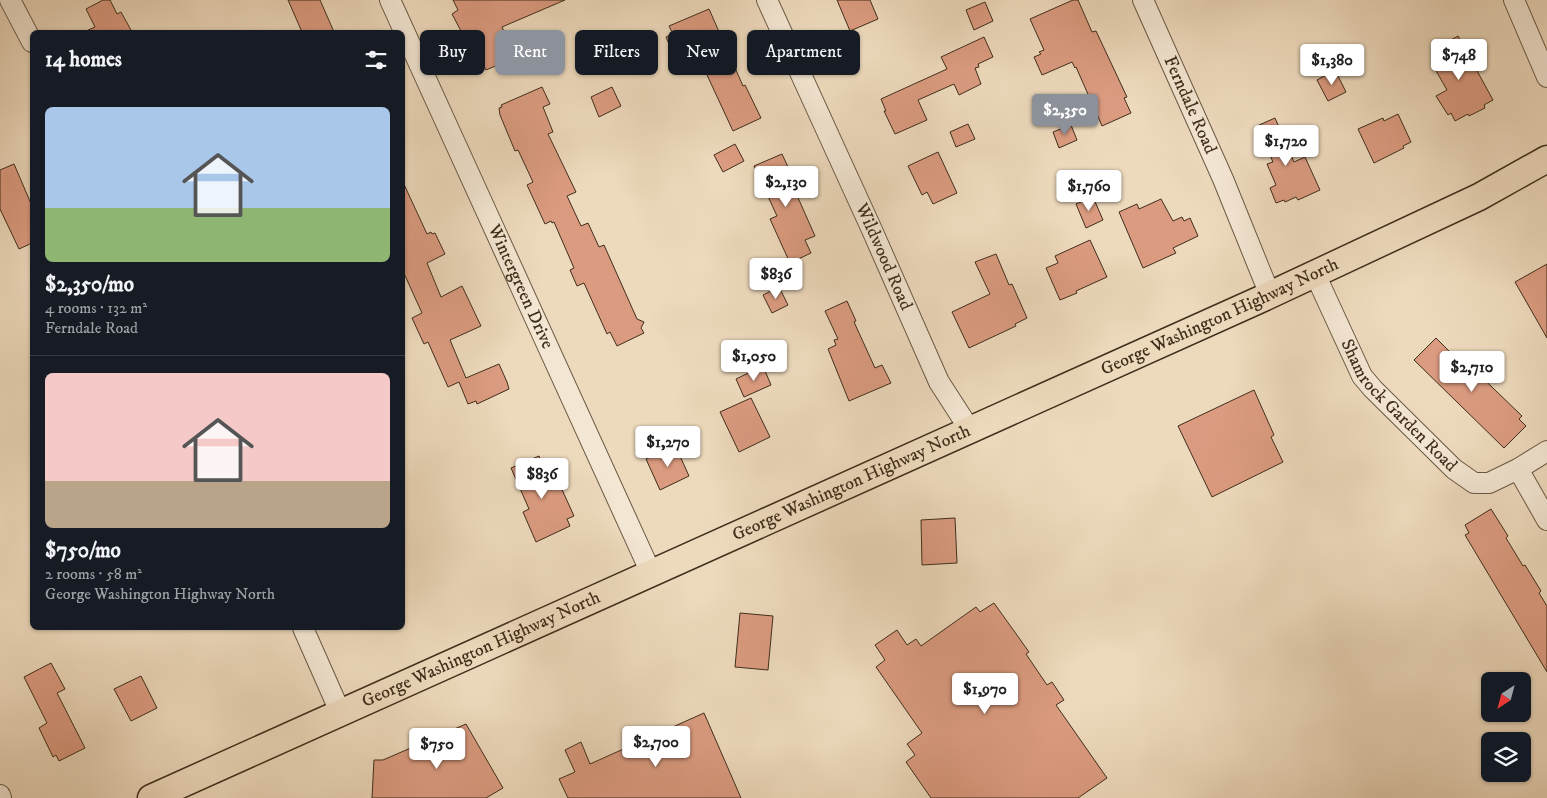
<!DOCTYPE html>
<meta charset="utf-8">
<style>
body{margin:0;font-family:"IM FELL DW Pica",serif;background:#242831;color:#f1f3f6;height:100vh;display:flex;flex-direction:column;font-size:19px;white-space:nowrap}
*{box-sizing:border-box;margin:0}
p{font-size:16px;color:#9ea1a6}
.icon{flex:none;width:28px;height:28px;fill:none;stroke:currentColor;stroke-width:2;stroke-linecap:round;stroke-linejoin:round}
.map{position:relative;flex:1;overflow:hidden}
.sheet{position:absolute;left:30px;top:30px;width:375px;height:600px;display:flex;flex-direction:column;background:#171b24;border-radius:8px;box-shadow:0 1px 4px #0004}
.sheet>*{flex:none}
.top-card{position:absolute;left:420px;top:30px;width:475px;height:45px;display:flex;gap:10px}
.needle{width:32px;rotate:216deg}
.buttons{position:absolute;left:1481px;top:672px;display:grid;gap:10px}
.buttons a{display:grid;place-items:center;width:50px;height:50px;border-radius:8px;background:#171b24;box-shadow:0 1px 4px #0004;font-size:25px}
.price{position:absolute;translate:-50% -42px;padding:0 11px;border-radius:5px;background:#fff;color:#222;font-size:16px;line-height:32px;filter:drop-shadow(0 1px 2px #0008)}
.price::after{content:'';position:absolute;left:50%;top:30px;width:15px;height:11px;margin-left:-8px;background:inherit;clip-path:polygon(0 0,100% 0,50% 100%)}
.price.on{background:#8c9099;color:#fff}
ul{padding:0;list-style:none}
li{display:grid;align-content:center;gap:10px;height:265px;padding:0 15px}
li+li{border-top:1px solid #363941}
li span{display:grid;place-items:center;height:155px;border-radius:8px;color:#555}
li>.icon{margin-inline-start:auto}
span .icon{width:90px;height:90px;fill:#fffc;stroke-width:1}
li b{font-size:21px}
h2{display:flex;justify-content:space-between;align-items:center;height:60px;padding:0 15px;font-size:21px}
.pill{padding:0 18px;border-radius:8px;background:#171b24;box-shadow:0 1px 4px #0004;font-size:18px;line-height:45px}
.pill.on{background:#8c9099;color:#fff}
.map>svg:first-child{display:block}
.building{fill:#db9b80;stroke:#3f2e1b}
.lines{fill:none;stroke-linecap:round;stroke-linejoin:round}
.minor-casing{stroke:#6a5943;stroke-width:22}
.major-casing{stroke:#3f2e1b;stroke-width:29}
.minor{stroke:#f3e6d3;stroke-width:20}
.major{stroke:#edd9bc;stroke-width:26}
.labels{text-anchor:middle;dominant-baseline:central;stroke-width:5;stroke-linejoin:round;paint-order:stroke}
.street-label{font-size:18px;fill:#3f2e1b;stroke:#f3e6d3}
</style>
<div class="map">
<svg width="1547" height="798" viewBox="0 0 1547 798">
<rect width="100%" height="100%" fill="#edd9bc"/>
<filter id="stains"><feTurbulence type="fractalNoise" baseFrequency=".004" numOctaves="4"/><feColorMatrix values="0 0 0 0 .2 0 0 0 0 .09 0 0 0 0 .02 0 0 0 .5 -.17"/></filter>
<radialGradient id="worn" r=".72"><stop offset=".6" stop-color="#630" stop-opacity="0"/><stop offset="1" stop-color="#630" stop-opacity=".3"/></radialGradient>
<!-- building -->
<g class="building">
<path d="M103,0h7l7,14 4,-2 11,20h-48l11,-5 -9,-18z"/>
<path d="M288,0h32l14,32h-32z"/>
<path d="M453,0h112l-63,27 8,18 -6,2 6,13 -24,10 -2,-4 -7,3 -9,-20 2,-1 -18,-34 6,-4z"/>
<path d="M837,0h33l8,19 -28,12z"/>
<path d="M1073,0h5l14,32 4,-1 31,66 -3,1 7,15 -29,13 -26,-59 -1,1 -3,-6 -30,13 -8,-18 7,-3 -2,-2 5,-2 -14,-31z"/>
<path d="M985,2l8,19 -19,9 -8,-20z"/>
<path d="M709,9l34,77 2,-1 16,33 -28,13 -32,-69 -13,4 -6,-12 -7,4 -9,-21 7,-3 -4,-8z"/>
<path d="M1458,36l35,64 -9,5 1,3 -16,8 -1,-2 -13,7 -4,-8 -3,2 -12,-19 11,-6 -16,-28 5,-3 -5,-8z"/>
<path d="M984,37l9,20 -15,7 1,3 -4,1 6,16 -22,11 -5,-11 -36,16 9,20 -32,14 -11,-23h2l-5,-12 66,-30 -6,-12z"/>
<path d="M1335,70l11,22 -18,9 -11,-21z"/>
<path d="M542,87l8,17 -7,3 10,25 -5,2 28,58 -9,4 14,30 7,-3 11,24 5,-2 33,74 7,3 -3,6 3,5 -27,13 -7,-14 -3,2 -23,-51 -7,3 -7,-16 4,-2 -20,-46 -2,1 -1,-2 -6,3 -18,-39 6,-3 -15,-32 -3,1 -15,-36 -1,-7 3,-1 -1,-2z"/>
<path d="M612,87l9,19 -22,11 -8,-20z"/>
<path d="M1398,114l13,28 -8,4 1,2 -30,15 -16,-34 25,-11 1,3z"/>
<path d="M1275,118l19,44 11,-5 15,33 -22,10 -2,-3 -11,5 -1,-2 -8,3 -6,-15 6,-3 -9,-21 6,-2 -16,-36z"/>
<path d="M968,124l7,15 -19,8 -6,-15z"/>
<path d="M1071,125l6,15 -18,8 -6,-16z"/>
<path d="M735,144l9,17 -21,11 -9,-17z"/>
<path d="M938,152l19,41 -24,11 -6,-12 -5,3 -14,-29z"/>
<path d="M782,154l12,26 -3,2 24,54 -10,4 6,13 -21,10 -20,-44 7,-3 -23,-50z"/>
<path d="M14,164l18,42v37l-13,6 -19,-40v-39z"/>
<path d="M402,180l25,54 4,-2 1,2 3,-1 10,21 -18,9 14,34 21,-11 19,40 -31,14 16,38 33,-14 8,18 2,7 -32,15 -1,-3 -8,3 -9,-22 -11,5 -20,-45 -4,2 -12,-26 10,-5 -20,-44z"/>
<path d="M1093,197l10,23 -17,8 -10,-24z"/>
<path d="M1161,199l12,22 9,-4 2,4 6,-3 8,18 -25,12 3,5 -33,15 -24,-56 18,-8 2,5z"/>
<path d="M1090,240l17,37 -31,14 1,2 -17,7 -14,-32 12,-5 -3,-7z"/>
<path d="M996,254l13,31 3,-1 15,34 -12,6 1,2 -47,22 -17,-36 38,-18 -15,-32z"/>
<path d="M1547,264v74l-32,-56z"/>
<path d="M779,287l9,18 -16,8 -9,-18z"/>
<path d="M847,301l9,20 -2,1 21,46 7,-3 9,18 -42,18 -21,-52 8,-4 -2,-5 4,-1 -13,-28z"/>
<path d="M1436,338l27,27 3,-3 56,54 -3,3 7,7 -22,22 -90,-88z"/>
<path d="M763,366l8,19 -27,12 -8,-18z"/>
<path d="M1254,390l20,45 -3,2 12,25 -71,35 -34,-71z"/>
<path d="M751,398l19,39 -31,15 -19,-40z"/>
<path d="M675,445l14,31 -29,14 -14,-31z"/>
<path d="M539,456l13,30 7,-3 15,33 -7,3 3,7 -34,16 -13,-30 6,-3 -18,-41z"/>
<path d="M1491,509l17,27 -2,2 17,28 2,-1 16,26 -2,2 8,13v66l-82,-137 4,-2 -4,-8z"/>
<path d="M955,518l2,45 -35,2 -1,-45z"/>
<path d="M994,603l35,49 -3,2 21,31 5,-3 12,18 -8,5 51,73 -29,20h-147l-25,-36 9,-7 -8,-11 15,-11 -46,-66 9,-7 -10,-15 22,-15 10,15 9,-6 5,7 55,-39 4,5z"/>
<path d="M740,613l33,3 -5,54 -33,-3z"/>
<path d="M51,663l14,26 -8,4 28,55 -26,13 -3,-6 -3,2 -14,-29 8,-5 -23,-46z"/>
<path d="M141,676l16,32 -26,13 -17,-32z"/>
<path d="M704,713l37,85h-173l-9,-19 16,-7 -10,-22 16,-8 9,22z"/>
<path d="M466,724l37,64 -17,10h-114l2,-38h9z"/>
</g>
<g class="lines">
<defs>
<g id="minor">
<path d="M10,0l22,42"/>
<path id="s1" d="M390,0l261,573"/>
<path id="s2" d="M767,0l105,230 67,152 31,48"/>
<path id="s3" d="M1143,0l80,179 47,116"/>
<path d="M1514,0l33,77"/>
<path id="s4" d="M1315,274l47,102 11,13 81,80 20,14h15l29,-14 29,-18"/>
<path d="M1518,469l29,51"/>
<path d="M303,628l38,86"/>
<path d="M0,795l1,3"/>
</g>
<g id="major">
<path id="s5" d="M151,798l1108,-498 220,-103 68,-38"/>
</g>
</defs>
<!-- minor casing -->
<use href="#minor" class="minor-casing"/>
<!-- major casing -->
<use href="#major" class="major-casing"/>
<!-- minor -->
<use href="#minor" class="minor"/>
<!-- major -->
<use href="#major" class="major"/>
</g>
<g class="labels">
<!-- street labels -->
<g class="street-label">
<text stroke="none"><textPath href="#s3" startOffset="115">Ferndale Road</textPath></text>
<text stroke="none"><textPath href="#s2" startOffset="282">Wildwood Road</textPath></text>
<text stroke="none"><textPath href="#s1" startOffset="315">Wintergreen Drive</textPath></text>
<text stroke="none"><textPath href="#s5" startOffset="1172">George Washington Highway North</textPath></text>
<text stroke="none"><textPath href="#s4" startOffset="158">Shamrock Garden Road</textPath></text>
<text stroke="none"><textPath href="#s5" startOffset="768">George Washington Highway North</textPath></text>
<text stroke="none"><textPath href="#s5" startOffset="362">George Washington Highway North</textPath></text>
</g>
</g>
<rect width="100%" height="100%" filter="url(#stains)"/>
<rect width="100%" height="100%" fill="url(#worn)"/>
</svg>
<div class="buttons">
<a><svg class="needle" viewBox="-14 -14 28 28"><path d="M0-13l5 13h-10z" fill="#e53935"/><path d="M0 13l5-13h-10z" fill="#9ea1a6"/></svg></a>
<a><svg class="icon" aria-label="layers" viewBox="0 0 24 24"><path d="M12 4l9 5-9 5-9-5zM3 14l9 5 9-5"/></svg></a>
</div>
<b class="price" style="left:1459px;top:81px">$748</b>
<b class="price" style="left:1332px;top:86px">$1,380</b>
<b class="price on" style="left:1065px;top:136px">$2,350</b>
<b class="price" style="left:1286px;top:167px">$1,720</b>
<b class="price" style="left:786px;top:208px">$2,130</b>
<b class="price" style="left:1089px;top:212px">$1,760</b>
<b class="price" style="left:776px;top:300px">$836</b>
<b class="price" style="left:754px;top:382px">$1,050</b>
<b class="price" style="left:1472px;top:393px">$2,710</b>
<b class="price" style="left:668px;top:468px">$1,270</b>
<b class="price" style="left:542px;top:500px">$836</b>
<b class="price" style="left:985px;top:715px">$1,970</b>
<b class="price" style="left:656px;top:768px">$2,700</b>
<b class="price" style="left:437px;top:770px">$750</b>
<div class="top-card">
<a class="pill">Buy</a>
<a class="pill on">Rent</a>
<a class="pill">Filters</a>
<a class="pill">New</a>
<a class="pill">Apartment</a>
</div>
<section class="sheet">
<h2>14 homes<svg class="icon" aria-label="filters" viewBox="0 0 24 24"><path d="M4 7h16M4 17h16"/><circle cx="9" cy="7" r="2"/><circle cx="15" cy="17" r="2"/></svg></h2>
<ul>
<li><span style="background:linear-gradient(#a9c7e8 65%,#8fb573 0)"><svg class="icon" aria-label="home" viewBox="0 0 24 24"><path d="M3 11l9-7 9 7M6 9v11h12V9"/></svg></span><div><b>$2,350/mo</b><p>4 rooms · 132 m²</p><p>Ferndale Road</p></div></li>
<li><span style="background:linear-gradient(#f6c9c9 70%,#b9a48a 0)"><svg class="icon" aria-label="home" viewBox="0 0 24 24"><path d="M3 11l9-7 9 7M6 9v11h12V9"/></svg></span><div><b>$750/mo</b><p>2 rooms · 58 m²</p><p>George Washington Highway North</p></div></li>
</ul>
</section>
</div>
